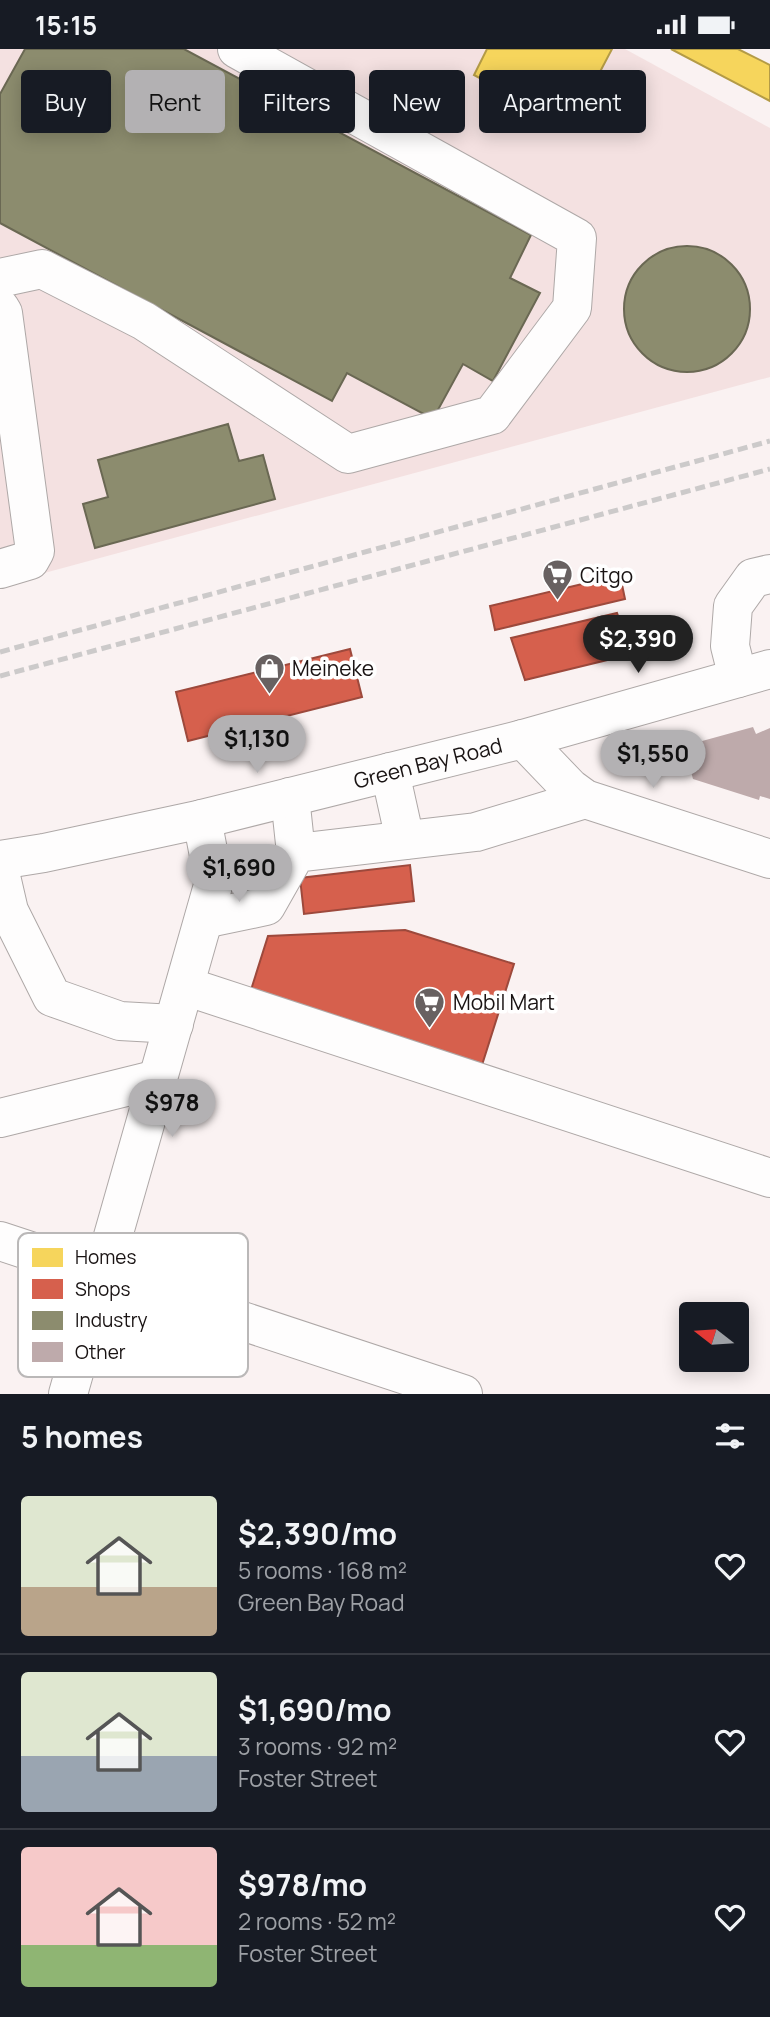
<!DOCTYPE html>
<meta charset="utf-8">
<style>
body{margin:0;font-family:Manrope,sans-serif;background:#242831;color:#f1f3f6;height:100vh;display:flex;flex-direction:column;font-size:26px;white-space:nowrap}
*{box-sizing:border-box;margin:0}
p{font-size:23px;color:#9ea1a6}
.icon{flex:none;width:38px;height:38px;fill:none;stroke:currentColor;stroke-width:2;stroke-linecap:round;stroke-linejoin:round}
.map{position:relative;height:1345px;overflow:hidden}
.details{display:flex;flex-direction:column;background:#171b24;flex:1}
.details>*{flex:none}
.guide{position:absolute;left:21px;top:21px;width:728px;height:63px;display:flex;gap:14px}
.needle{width:46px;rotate:287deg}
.tools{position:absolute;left:679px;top:1253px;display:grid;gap:14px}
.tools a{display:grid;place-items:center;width:70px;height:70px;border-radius:7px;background:#171b24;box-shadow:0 4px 18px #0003;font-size:35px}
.price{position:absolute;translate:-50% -60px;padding:0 16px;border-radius:24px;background:#b3b1b3;color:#111;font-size:23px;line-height:46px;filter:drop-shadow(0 2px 4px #0008)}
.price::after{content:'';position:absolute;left:50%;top:42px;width:21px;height:16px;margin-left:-10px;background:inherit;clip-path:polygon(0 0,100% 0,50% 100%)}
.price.active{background:#222;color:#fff}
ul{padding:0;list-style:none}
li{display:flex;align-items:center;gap:21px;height:175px;padding:0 21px}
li+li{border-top:2px solid #363941}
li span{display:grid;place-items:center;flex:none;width:196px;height:140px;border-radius:7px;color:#555}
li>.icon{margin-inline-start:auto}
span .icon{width:84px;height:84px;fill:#fffc;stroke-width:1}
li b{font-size:30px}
h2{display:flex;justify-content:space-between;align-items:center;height:84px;padding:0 21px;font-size:30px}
.pill{padding:0 24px;border-radius:7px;background:#171b24;box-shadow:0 4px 18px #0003;font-size:24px;line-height:63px}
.pill.active{background:#b3b1b3;color:#111}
.status{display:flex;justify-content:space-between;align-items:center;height:49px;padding:0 35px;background:#171b24;direction:ltr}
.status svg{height:19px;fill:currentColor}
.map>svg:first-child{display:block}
.built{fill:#f4e1e1}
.homes{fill:#f6d55c;stroke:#b49b46;stroke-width:2}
.shops{fill:#d6604d;stroke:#9d493c;stroke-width:2}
.industry{fill:#8c8c6e;stroke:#6a6853;stroke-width:2}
.building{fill:#beaaab}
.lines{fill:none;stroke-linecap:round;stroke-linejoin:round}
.minor-casing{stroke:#aea8a7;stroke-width:40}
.major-casing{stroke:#aea8a7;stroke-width:40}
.minor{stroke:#fefdfd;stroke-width:38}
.major{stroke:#fefdfd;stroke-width:38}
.rail{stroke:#cccaca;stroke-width:5;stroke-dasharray:10 5;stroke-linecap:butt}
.labels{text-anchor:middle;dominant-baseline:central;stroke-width:7;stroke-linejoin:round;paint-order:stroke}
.poi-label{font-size:21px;fill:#191313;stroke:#fff;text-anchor:start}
.street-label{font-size:21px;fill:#191313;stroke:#fff}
.key{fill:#fff;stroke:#bab8b8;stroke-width:2}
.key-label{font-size:19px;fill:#191313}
</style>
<div class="status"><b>15:15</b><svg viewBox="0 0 49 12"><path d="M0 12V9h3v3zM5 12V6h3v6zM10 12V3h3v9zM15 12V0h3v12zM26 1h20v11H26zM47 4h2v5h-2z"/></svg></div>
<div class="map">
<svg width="770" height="1345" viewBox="0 0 770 1345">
<rect width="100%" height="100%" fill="#faf2f2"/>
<!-- built -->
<path class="built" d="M0,0h625l145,79v249l-770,208z"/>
<!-- homes -->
<g class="homes">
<path d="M487,0h125l-41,78 -97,-52z"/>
<path d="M671,0h67l32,16v36z"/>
</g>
<!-- shops -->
<g class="shops">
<path d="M620,526l5,24 -130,31 -5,-24z"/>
<path d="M617,564l15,41 -107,26 -14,-42z"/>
<path d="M350,600l12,48 -174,44 -12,-49z"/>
<path d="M410,816l4,36 -110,13 -4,-36z"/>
<path d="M405,881l109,34 -32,101 -232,-72 18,-57z"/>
</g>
<!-- industry -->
<g class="industry">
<path d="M25,0h159l347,186 -21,43 30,15 -47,88 -30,-17 -30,55 -86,-46 -15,28 -332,-178v-129z"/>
<circle cx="687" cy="260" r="63"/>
<path d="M228,375l11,37 24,-6 12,44 -180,49 -12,-44 25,-7 -10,-37z"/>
</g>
<!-- building -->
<path class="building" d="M753,678l3,7 14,-6v71l-10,-3 -1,4 -66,-21 -9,-33z"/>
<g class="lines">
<defs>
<g id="minor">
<path d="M0,229l42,-9 102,52 204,133 144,-39 80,-107 5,-70 -340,-189"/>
<path d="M0,259l3,5 32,238 -5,9 -30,9"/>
<path d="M738,629l-8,-32 3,-40 20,-28 17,-4"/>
<path d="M390,723l15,68"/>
<path d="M290,748l6,56"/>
<path d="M0,823l9,39 43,86 68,24 54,3"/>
<path d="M204,870l62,-13 30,-53 180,-21 109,-33"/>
<path d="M185,937l585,192"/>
<path d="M0,1069l158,-39"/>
<path d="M0,1192l463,153"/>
<path d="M68,1345l146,-512 -12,-63"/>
</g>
<g id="major">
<path d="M523,690l47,49 15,11 185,60"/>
<path id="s1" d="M0,811l44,-7 158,-34 321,-80 247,-70"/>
</g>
</defs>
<!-- minor casing -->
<use href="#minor" class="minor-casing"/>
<!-- major casing -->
<use href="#major" class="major-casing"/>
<!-- minor -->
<use href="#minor" class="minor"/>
<!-- major -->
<use href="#major" class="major"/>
<!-- rail -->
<g class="rail">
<path d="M0,603l770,-211"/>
<path d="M0,627l770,-207"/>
</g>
</g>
<!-- icons -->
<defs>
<symbol id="supermarket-pin" viewBox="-11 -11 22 30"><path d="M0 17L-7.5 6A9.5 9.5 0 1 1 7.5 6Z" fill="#686161" stroke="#fff"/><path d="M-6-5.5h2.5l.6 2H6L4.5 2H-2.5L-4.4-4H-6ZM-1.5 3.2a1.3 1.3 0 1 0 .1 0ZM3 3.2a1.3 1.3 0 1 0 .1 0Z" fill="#fff"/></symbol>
<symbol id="shop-pin" viewBox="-11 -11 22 30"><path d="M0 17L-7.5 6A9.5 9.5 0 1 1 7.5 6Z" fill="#686161" stroke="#fff"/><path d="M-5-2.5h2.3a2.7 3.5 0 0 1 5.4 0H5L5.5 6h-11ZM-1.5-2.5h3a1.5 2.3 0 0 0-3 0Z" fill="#fff"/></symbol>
</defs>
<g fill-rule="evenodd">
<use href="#supermarket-pin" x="540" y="508" width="35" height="47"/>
<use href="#shop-pin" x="252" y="602" width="35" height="47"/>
<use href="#supermarket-pin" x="412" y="936" width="35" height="47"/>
</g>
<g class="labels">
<!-- poi labels -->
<g class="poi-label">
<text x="580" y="526">Citgo</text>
<text x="292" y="619">Meineke</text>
<text x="453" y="953">Mobil Mart</text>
</g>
<!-- street labels -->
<g class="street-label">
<text stroke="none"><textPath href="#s1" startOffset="439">Green Bay Road</textPath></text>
</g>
</g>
<!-- legend -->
<rect x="18" y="1184" width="230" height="144" rx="10" class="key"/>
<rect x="32" y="1199" width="31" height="19" fill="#f6d55c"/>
<rect x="32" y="1230" width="31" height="20" fill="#d6604d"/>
<rect x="32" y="1262" width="31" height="19" fill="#8c8c6e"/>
<rect x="32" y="1293" width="31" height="20" fill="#beaaab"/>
<g class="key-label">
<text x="75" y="1215">Homes</text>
<text x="75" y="1247">Shops</text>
<text x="75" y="1278">Industry</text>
<text x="75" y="1310">Other</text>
</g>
</svg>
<div class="tools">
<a><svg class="needle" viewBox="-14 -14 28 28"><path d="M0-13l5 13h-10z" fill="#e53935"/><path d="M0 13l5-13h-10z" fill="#9ea1a6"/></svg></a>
</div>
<b class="price active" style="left:638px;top:626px">$2,390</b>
<b class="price" style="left:257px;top:726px">$1,130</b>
<b class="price" style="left:653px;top:741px">$1,550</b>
<b class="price" style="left:239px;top:855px">$1,690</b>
<b class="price" style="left:172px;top:1090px">$978</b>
<div class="guide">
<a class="pill">Buy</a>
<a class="pill active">Rent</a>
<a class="pill">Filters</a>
<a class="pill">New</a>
<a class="pill">Apartment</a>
</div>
</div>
<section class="details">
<h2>5 homes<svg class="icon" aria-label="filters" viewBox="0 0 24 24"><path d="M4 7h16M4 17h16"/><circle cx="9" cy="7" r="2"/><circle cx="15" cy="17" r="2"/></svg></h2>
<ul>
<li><span style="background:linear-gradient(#dfe7d0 65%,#b9a48a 0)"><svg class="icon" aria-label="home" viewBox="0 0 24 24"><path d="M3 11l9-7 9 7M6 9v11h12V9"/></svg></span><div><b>$2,390/mo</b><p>5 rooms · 168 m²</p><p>Green Bay Road</p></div><svg class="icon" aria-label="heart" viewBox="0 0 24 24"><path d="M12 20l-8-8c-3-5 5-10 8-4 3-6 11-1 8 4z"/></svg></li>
<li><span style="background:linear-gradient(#dfe7d0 60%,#9aa5b1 0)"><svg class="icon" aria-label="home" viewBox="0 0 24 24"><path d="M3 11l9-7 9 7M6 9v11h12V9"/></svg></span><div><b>$1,690/mo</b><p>3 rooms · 92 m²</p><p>Foster Street</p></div><svg class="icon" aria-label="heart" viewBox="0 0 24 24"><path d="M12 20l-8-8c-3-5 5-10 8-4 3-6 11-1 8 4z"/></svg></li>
<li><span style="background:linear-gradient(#f6c9c9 70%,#8fb573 0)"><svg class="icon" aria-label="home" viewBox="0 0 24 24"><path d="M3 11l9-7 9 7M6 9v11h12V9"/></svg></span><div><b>$978/mo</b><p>2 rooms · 52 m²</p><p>Foster Street</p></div><svg class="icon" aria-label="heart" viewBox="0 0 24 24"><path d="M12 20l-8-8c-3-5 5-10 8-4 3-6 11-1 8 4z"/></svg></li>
</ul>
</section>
